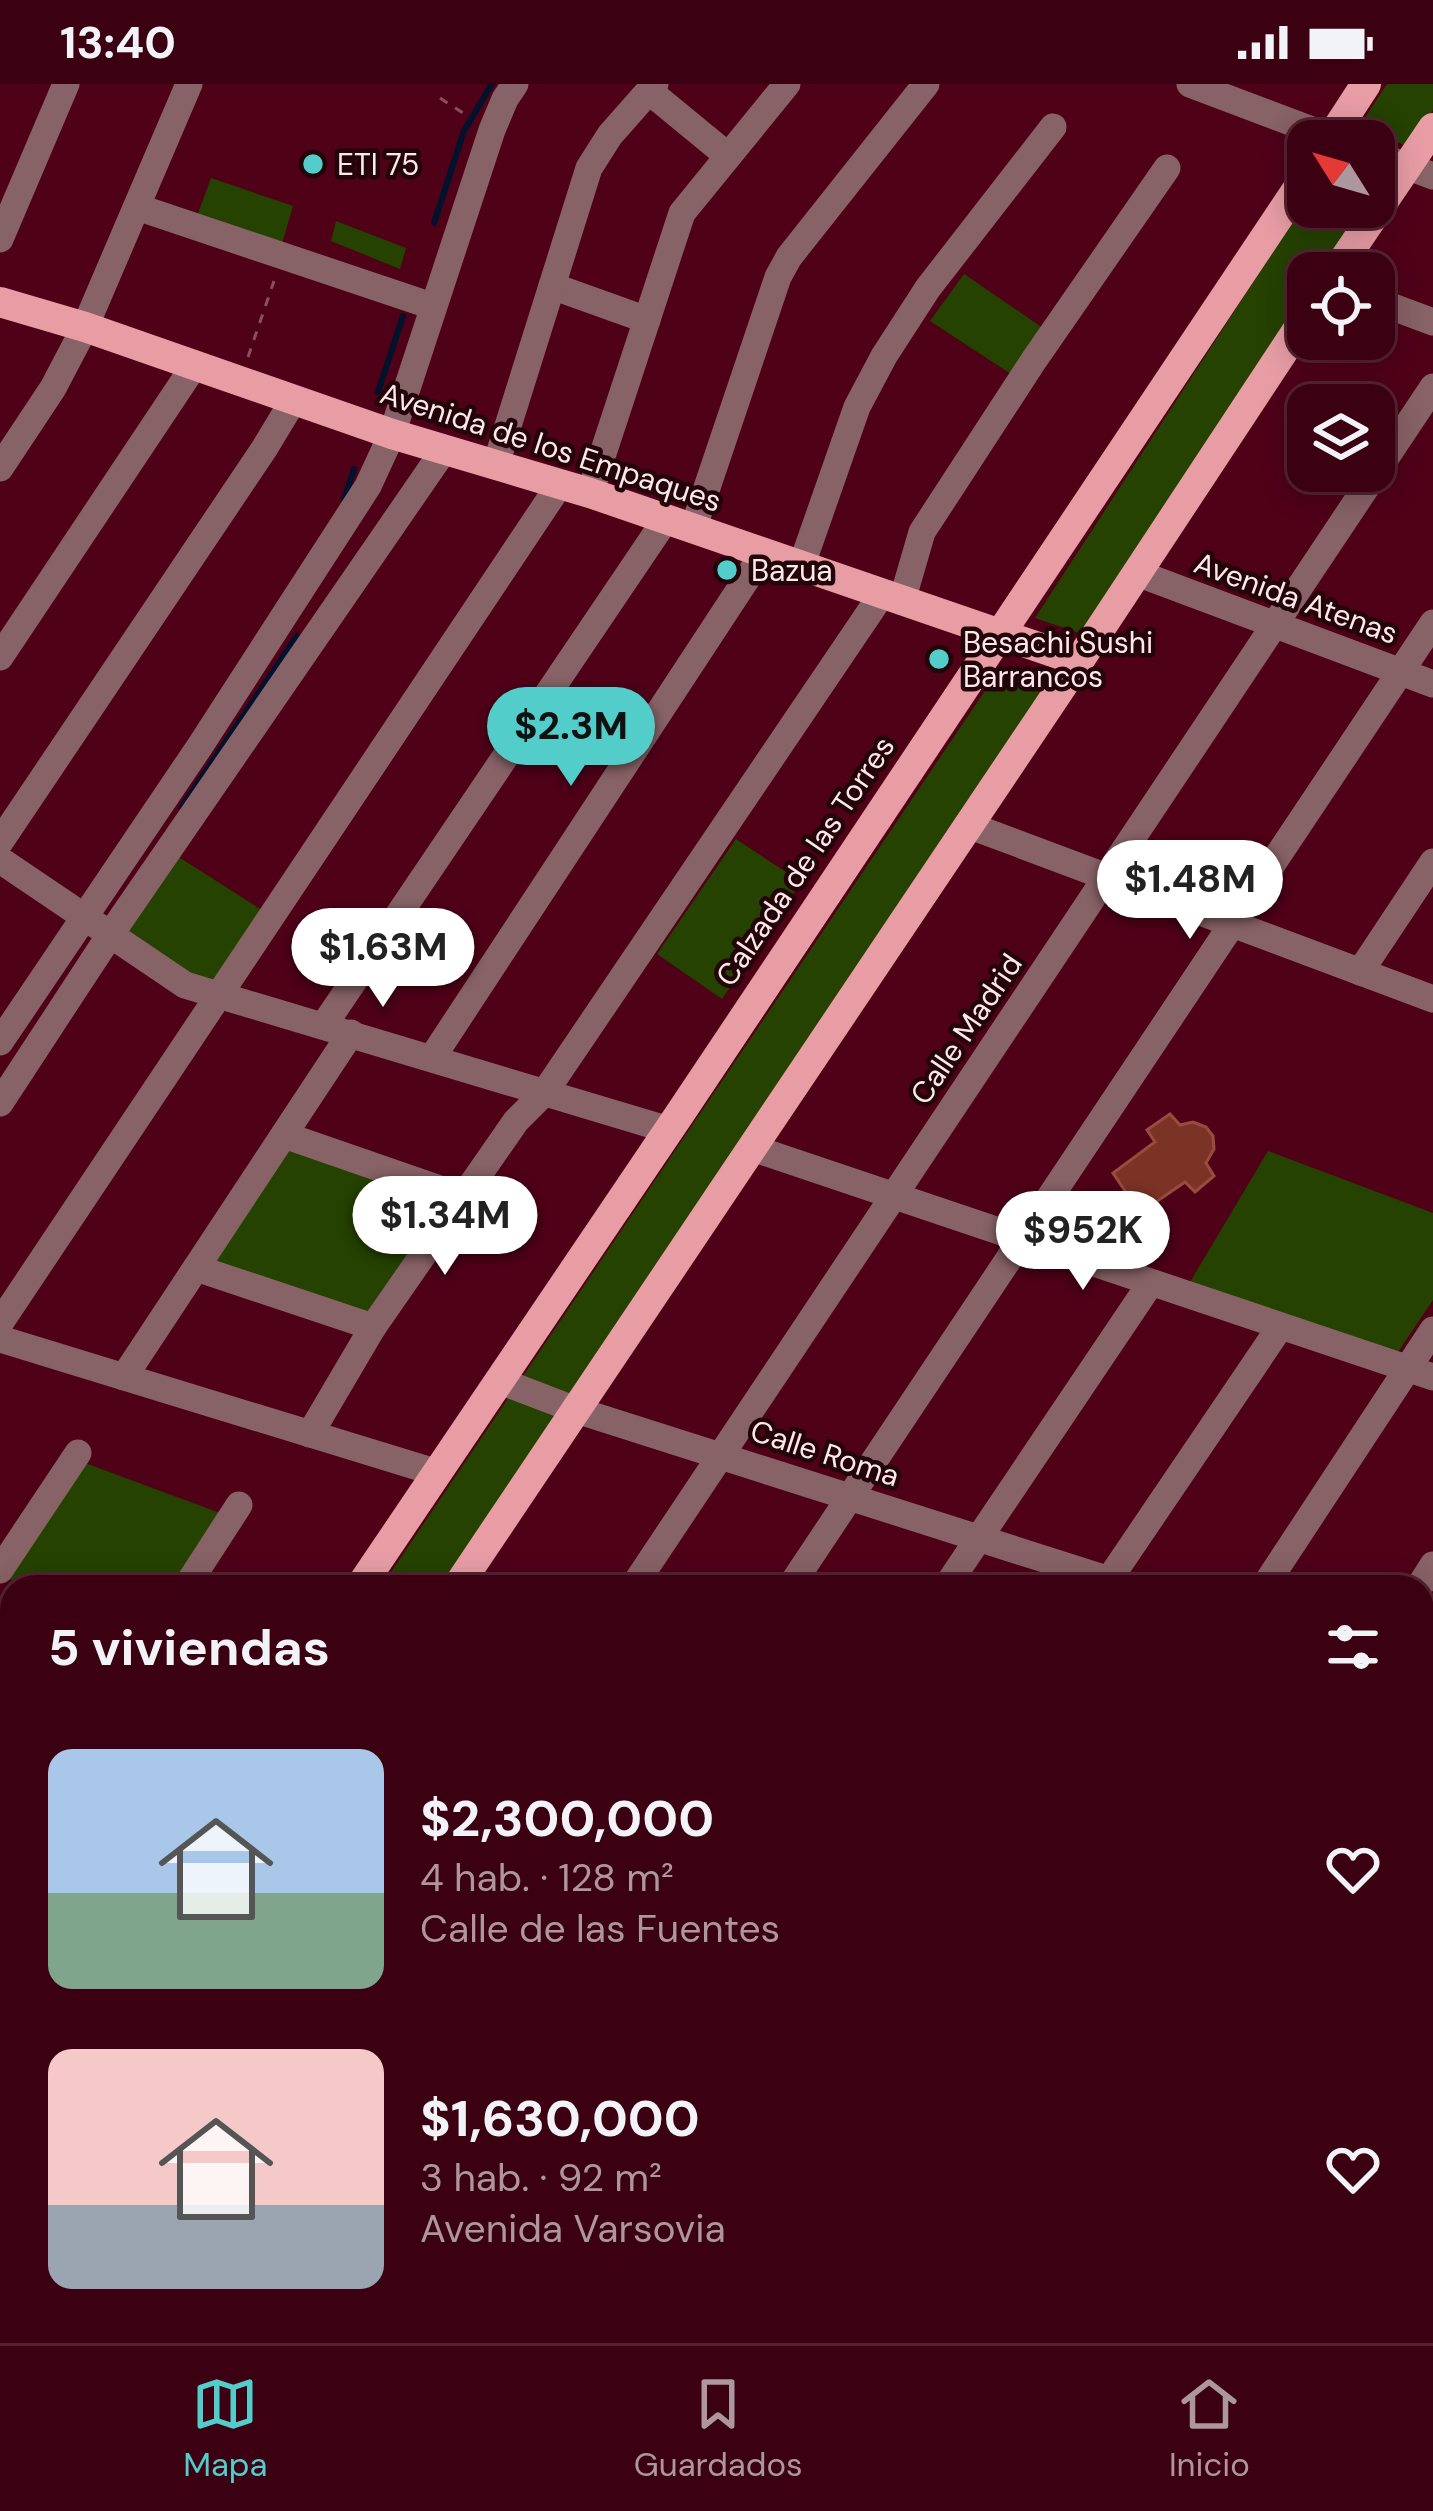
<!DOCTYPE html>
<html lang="es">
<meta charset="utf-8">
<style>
body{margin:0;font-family:"DM Sans",sans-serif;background:#420b1b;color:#f1f3f6;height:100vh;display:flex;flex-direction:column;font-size:45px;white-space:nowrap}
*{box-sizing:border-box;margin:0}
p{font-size:39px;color:#ac979f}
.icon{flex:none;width:66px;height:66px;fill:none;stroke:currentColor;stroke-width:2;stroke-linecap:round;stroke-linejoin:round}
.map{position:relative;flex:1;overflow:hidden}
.panel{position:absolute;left:0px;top:1491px;width:1434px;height:768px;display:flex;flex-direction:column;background:#3b0112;border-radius:36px 36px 0 0;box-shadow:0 6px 30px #0003,0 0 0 3px #542332}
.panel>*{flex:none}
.needle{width:78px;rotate:307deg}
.buttons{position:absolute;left:1287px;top:36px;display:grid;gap:24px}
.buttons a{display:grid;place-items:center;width:108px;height:108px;border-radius:24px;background:#3b0112;box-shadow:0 6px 30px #0003,0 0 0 3px #542332;font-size:60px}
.price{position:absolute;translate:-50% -102px;padding:0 27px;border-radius:42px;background:#fff;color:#222;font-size:39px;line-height:78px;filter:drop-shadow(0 3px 6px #0008)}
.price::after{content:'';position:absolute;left:50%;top:72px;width:36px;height:27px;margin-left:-18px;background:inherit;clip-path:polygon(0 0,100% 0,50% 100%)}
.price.on{background:#53cdc9;color:#111}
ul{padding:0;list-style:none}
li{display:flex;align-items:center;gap:36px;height:300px;padding:0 48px}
li span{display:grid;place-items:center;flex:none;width:336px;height:240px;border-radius:24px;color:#555}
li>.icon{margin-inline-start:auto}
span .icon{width:144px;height:144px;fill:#fffc;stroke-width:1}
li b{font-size:51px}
h2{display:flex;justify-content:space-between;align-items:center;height:144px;padding:0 48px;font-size:51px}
.status{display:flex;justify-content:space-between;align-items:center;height:84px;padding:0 60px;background:#3b0112;direction:ltr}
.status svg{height:33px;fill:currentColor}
.tabs{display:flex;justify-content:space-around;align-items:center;height:168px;border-top:3px solid #542332;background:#3b0112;font-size:33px;color:#ac979f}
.tabs a{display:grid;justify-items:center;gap:6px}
.tabs .on{color:#53cdc9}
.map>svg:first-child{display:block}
.green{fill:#254201}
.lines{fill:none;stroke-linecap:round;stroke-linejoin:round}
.stream{stroke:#00122c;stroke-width:6}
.building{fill:#7b3326;stroke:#994c3d;stroke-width:3}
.path{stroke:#894f5e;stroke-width:3;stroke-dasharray:9 9;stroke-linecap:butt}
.minor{stroke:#876266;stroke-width:27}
.major{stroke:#e89da5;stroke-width:30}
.poi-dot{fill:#53cdc9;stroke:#220409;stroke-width:4.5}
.labels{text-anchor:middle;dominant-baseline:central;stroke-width:9;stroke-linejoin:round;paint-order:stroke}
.poi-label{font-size:30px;fill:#fce9ea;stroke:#220409;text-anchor:start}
.street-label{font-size:30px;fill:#fce9ea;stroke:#220409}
</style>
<div class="status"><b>13:40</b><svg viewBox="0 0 49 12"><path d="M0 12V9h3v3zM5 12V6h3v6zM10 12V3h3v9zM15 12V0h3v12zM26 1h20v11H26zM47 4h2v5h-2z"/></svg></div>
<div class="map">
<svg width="1433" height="2259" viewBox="0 0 1433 2259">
<rect width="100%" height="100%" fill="#4f0118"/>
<!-- green -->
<g class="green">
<path d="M1387,0h46v26l-25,37 -48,-22z"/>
<path d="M211,94l82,28 -14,48 -86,-27z"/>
<path d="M1308,114v9h61l-44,66h-17v26l-223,336 -50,-17z"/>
<path d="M336,137l70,27 -6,21 -69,-28z"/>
<path d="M964,190l82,56 -32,46 -84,-55z"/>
<path d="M999,586l44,19c-203,298 -399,601 -603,898h-59z"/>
<path d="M736,755l65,43 -79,117 -65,-45z"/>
<path d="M174,770l91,58 -51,76 -94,-54z"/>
<path d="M283,1059l167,59 -80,115 -165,-59z"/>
<path d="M1268,1067l165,62v87l-35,52 -208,-70z"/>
<path d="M85,1379l135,50 -47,74h-139l-28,-9z"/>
<path d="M12,2225v22h212l18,12h-242v-16z"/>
<path d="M412,2247h803l-9,12h-777z"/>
</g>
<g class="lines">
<!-- stream -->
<g class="stream">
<path d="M434,139l30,-92 28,-47"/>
<path d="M378,308l25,-76"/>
<path d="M344,416l10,-31"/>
<path d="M182,723l115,-171"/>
<path d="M0,2135l12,-17"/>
</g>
</g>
<!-- building -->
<path class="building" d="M1170,1030l10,11 13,-3 13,5 7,9 1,13 -8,14 8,13 -19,16 -10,-10 -45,31 -27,-40 42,-31 -8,-12z"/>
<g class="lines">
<!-- path -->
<g class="path">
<path d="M440,14l29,19"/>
<path d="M248,273l26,-76"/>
</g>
<!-- minor -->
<g class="minor">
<path d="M1190,0l151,57"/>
<path d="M649,7l79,65"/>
<path d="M1374,70l59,22"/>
<path d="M137,123l295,99"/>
<path d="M0,155l66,-155"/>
<path d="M552,202l95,34"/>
<path d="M1374,216l59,22"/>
<path d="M496,380l93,-296 21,-33 45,-51"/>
<path d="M0,384l53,-80 32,-61 104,-243"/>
<path d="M590,409l92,-280 105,-129"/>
<path d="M693,445l85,-252 11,-20 137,-173"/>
<path d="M801,483l56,-160 27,-51 44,-68 125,-161"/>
<path d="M1137,489l296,111"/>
<path d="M902,517l20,-69 112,-172 133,-192"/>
<path d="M0,573l194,-291"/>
<path d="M968,741l465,174"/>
<path d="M0,758l264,-393 29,-48"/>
<path d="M0,776l185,125 484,145"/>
<path d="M1360,888l73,-110"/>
<path d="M324,941l342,-506"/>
<path d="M0,958l200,-296 168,-260 24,-52 100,-304 13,-31 10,-15"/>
<path d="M432,974l331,-504"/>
<path d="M0,1019l110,-168 334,-485"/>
<path d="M284,1051l179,62"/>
<path d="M752,1064l681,229"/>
<path d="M196,1184l177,59"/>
<path d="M0,1239l560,-839"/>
<path d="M0,1255l438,134"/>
<path d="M124,1293l227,-344"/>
<path d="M500,1297l76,29 556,177"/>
<path d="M310,1350l63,-107 143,-206 29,-29 337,-498"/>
<path d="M0,1486l78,-117"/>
<path d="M186,1503l53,-82"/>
<path d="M633,1503l800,-1200"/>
<path d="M790,1503l643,-964"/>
<path d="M946,1503l204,-303"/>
<path d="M1104,1503l176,-260"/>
<path d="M1264,1503l169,-257"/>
<path d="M1419,1503l14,-22"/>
<path d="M1422,1599l11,4"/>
<path d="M0,1635l12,4"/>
<path d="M1422,1728l11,-17"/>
<path d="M0,1734l12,-18"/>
<path d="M1422,1942l11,-16"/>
<path d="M1422,2113l11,-15"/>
<path d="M1422,2187l11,8"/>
<path d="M287,2247l16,12"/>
<path d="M349,2247l17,12"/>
<path d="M1318,2259l9,-12"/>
</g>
<!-- major -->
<g class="major">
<path d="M1329,57l37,-57"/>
<path d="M1335,189l98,-145"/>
<path d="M0,218l85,25 307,107 198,59 489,168"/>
<path d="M360,1503l319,-472 629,-942"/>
<path d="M457,1503l622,-926 229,-347"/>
<path d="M0,2048l12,-19"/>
<path d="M0,2190l12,-18"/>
</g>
</g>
<!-- markers -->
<g class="poi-dot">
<circle cx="313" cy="80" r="12"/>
<circle cx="727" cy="486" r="12"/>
<circle cx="939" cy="575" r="12"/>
</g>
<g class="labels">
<!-- poi labels -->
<g class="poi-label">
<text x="337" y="80">ETI 75</text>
<text x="751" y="486">Bazua</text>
<text x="963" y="558">Besachi Sushi<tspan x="963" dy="34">Barrancos</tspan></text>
</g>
<!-- street labels -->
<g class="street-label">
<text transform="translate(551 363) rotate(18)">Avenida de los Empaques</text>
<text transform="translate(1296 514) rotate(20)">Avenida Atenas</text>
<text transform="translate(805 777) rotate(-56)">Calzada de las Torres</text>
<text transform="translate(966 945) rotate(-56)">Calle Madrid</text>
<text transform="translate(825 1369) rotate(18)">Calle Roma</text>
</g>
</g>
</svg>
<div class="buttons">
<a><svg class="needle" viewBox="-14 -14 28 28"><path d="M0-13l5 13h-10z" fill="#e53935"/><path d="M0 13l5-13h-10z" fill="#ac979f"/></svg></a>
<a><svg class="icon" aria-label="locate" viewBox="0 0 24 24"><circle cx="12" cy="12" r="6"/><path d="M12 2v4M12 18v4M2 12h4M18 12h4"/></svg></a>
<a><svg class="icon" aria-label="layers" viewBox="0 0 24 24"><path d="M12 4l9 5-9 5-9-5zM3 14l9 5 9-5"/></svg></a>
</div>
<b class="price on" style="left:571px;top:705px">$2.3M</b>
<b class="price" style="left:1190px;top:858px">$1.48M</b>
<b class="price" style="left:383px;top:926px">$1.63M</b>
<b class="price" style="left:445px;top:1194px">$1.34M</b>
<b class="price" style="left:1083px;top:1209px">$952K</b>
<section class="panel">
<h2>5 viviendas<svg class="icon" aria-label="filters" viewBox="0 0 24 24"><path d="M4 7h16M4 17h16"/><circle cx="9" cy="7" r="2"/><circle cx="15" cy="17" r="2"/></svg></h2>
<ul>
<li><span style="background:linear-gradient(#a9c7e8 60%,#7fa58c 0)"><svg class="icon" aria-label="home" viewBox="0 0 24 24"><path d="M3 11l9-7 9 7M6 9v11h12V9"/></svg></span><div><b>$2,300,000</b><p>4 hab. · 128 m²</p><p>Calle de las Fuentes</p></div><svg class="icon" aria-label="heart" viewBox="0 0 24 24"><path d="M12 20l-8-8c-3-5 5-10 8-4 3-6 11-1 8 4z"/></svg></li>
<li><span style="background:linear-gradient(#f6c9c9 65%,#9aa5b1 0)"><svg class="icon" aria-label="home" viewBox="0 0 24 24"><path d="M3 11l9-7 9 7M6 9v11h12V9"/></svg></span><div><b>$1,630,000</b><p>3 hab. · 92 m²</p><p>Avenida Varsovia</p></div><svg class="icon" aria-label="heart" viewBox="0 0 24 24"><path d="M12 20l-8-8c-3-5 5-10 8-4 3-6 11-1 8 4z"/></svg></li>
</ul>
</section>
</div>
<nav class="tabs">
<a class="on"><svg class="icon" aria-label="map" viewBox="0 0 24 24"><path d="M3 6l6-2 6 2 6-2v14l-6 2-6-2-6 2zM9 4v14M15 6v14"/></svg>Mapa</a>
<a><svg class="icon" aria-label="saved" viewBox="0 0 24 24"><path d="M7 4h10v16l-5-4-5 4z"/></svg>Guardados</a>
<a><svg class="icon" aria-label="home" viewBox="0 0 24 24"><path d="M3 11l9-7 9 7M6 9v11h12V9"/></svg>Inicio</a>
</nav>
